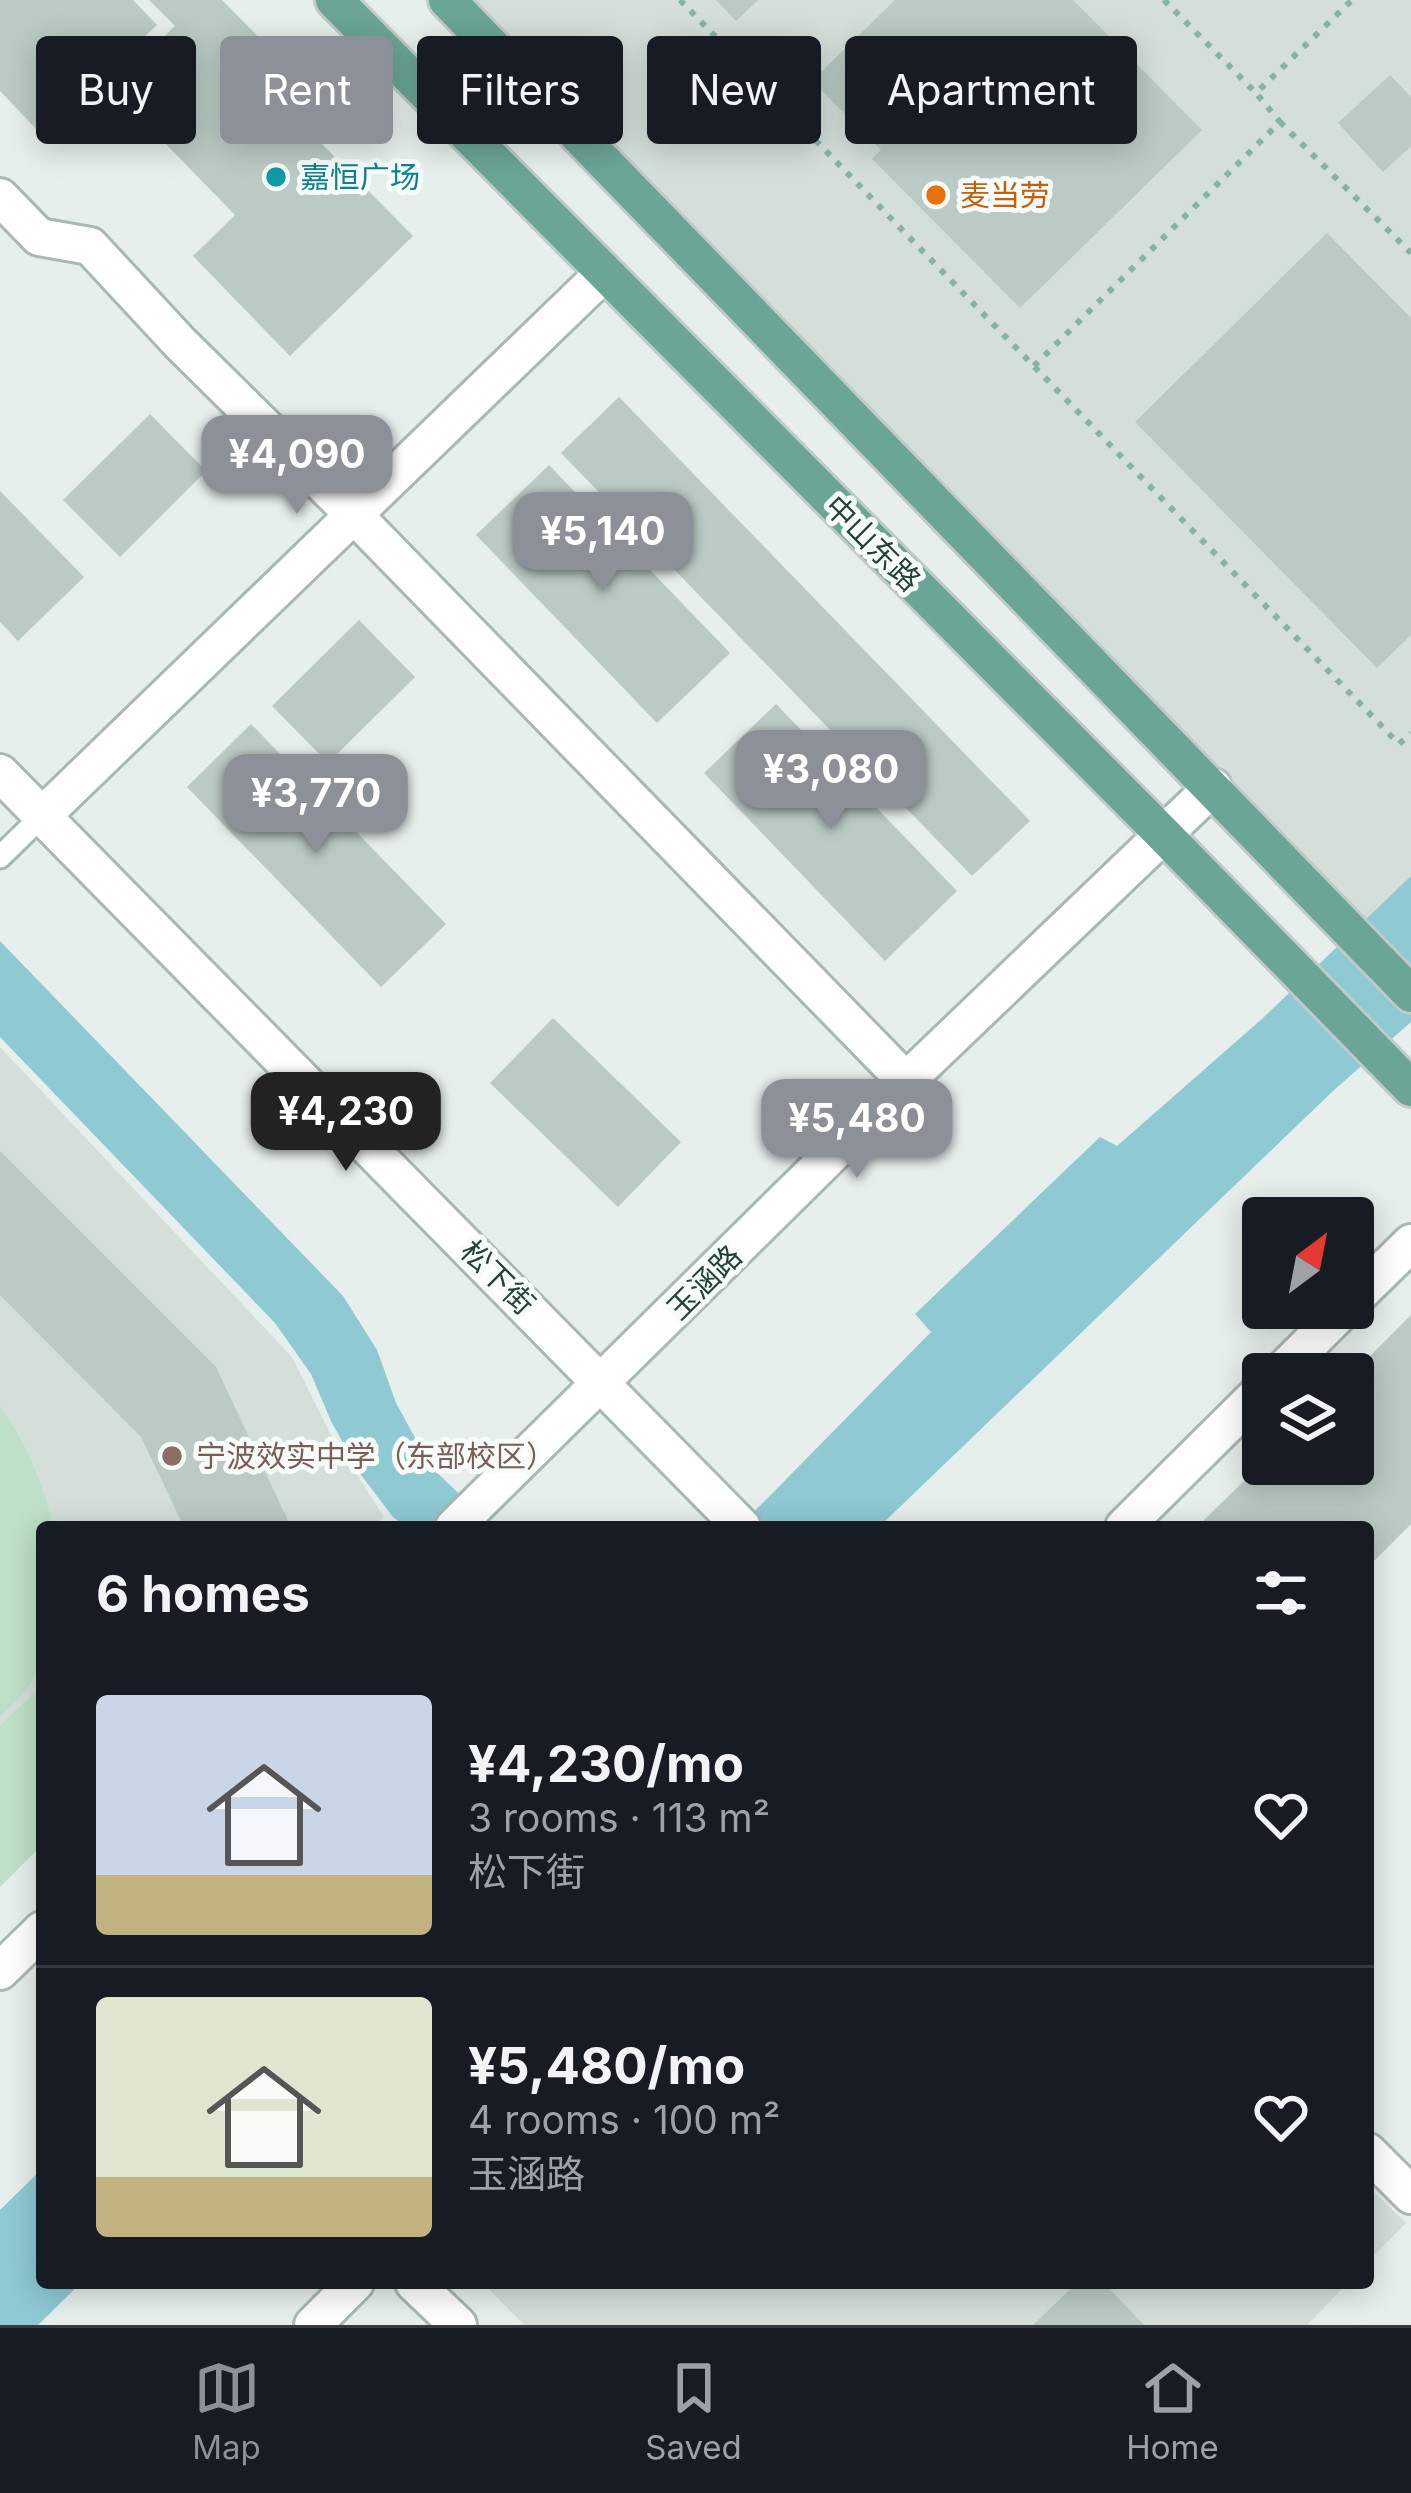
<!DOCTYPE html>
<meta charset="utf-8">
<style>
body{margin:0;font-family:Inter,"Noto Sans SC",sans-serif;background:#242831;color:#f1f3f6;height:100vh;display:flex;flex-direction:column;font-size:45px;white-space:nowrap}
*{box-sizing:border-box;margin:0}
p{font-size:39px;color:#9ea1a6}
.icon{flex:none;width:66px;height:66px;fill:none;stroke:currentColor;stroke-width:2;stroke-linecap:round;stroke-linejoin:round}
.map{position:relative;flex:1;overflow:hidden}
.panel{position:absolute;left:36px;top:1521px;width:1338px;height:768px;display:flex;flex-direction:column;background:#171b24;border-radius:12px;box-shadow:0 6px 30px #0003}
.panel>*{flex:none}
.top-card{position:absolute;left:36px;top:36px;width:1341px;height:108px;display:flex;gap:24px}
.needle{width:78px;rotate:32deg}
.controls{position:absolute;left:1242px;top:1197px;display:grid;gap:24px}
.controls a{display:grid;place-items:center;width:132px;height:132px;border-radius:12px;background:#171b24;box-shadow:0 6px 30px #0003;font-size:60px}
.price{position:absolute;translate:-50% -102px;padding:0 27px;border-radius:24px;background:#8c9099;color:#fff;font-size:39px;line-height:78px;filter:drop-shadow(0 3px 6px #0008)}
.price::after{content:'';position:absolute;left:50%;top:72px;width:36px;height:27px;margin-left:-18px;background:inherit;clip-path:polygon(0 0,100% 0,50% 100%)}
.price.current{background:#222;color:#fff}
ul{padding:0;list-style:none}
li{display:flex;align-items:center;gap:36px;height:300px;padding:0 60px}
li+li{border-top:3px solid #363941}
li span{display:grid;place-items:center;flex:none;width:336px;height:240px;border-radius:12px;color:#555}
li>.icon{margin-inline-start:auto}
span .icon{width:144px;height:144px;fill:#fffc;stroke-width:1}
li b{font-size:51px}
h2{display:flex;justify-content:space-between;align-items:center;height:144px;padding:0 60px;font-size:51px}
.chip{padding:0 42px;border-radius:12px;background:#171b24;box-shadow:0 6px 30px #0003;font-size:42px;line-height:108px}
.chip.current{background:#8c9099;color:#fff}
.tabs{display:flex;justify-content:space-around;align-items:center;height:168px;border-top:3px solid #363941;background:#171b24;font-size:33px;color:#9ea1a6}
.tabs a{display:grid;justify-items:center;gap:6px}
.tabs .current{color:#8c9099}
.map>svg:first-child{display:block}
.built{fill:#d4dfda}
.green{fill:#bfe0c8}
.water{fill:#8ec9d4}
.building{fill:#bbcac4}
.lines{fill:none;stroke-linecap:round;stroke-linejoin:round}
.service-casing{stroke:#a8b8b2;stroke-width:27}
.minor-casing{stroke:#a8b8b2;stroke-width:42}
.tertiary-casing{stroke:#a8b8b2;stroke-width:42}
.primary-casing{stroke:#c2cac8;stroke-width:42}
.path{stroke:#86b3a5;stroke-width:6;stroke-dasharray:6 9;stroke-linecap:butt}
.service{stroke:#fff;stroke-width:21}
.minor{stroke:#fff;stroke-width:36}
.tertiary{stroke:#fff;stroke-width:36}
.primary{stroke:#6aa596;stroke-width:36}
.culture-dot{fill:#0f9aa8;stroke:#f7fbf9;stroke-width:4.5}
.food-dot{fill:#e8710a;stroke:#f7fbf9;stroke-width:4.5}
.education-dot{fill:#8d6e63;stroke:#f7fbf9;stroke-width:4.5}
.labels{text-anchor:middle;dominant-baseline:central;stroke-width:10;stroke-linejoin:round;paint-order:stroke}
.culture-label{font-size:30px;fill:#0d838f;stroke:#f7fbf9;text-anchor:start}
.food-label{font-size:30px;fill:#c56008;stroke:#f7fbf9;text-anchor:start}
.street-label{font-size:30px;fill:#24423a;stroke:#f7fbf9}
.education-label{font-size:30px;fill:#785e54;stroke:#f7fbf9;text-anchor:start}
</style>
<div class="map">
<svg width="1411" height="2325" viewBox="0 0 1411 2325">
<rect width="100%" height="100%" fill="#e6efeb"/>
<!-- built -->
<g class="built">
<path d="M447,0h964v994z"/>
<path d="M0,1047l292,310 38,76 54,84 -10,10h-332v318l-42,41z"/>
<path d="M1368,2186l38,37 -38,39z"/>
<path d="M483,2283h865l-41,42h-783z"/>
</g>
<!-- green -->
<g class="green">
<path d="M0,1406c27,38 42,76 54,121h-12c0,38 7,113 -6,145 -7,18 -22,31 -36,45z"/>
<path d="M35,1692l7,7v146l-42,42v-161z"/>
</g>
<!-- water -->
<g class="water">
<path d="M1411,876v146l-78,69 -454,436h-140l192,-195 -16,-18 185,-177 17,9 146,-128z"/>
<path d="M0,941l343,355 34,54 19,53 35,64 63,60h-88l-13,-10 -32,-42 -30,-54 -20,-47 -36,-51 -275,-286z"/>
<path d="M42,2169v114h39l-43,42h-38v-115z"/>
</g>
<!-- building -->
<g class="building">
<path d="M0,0h133l24,25 -116,109 -41,-43z"/>
<path d="M149,0h73l116,118 -21,21 96,97 -123,120 -97,-100 42,-41 -124,-127 64,-62z"/>
<path d="M716,0h42l-22,21z"/>
<path d="M895,0h178l129,130 -182,178 -148,-149 9,-9 -69,-69z"/>
<path d="M1390,75l21,22v49l-28,26 -45,-49z"/>
<path d="M1327,233l84,85v317l-34,33 -242,-246z"/>
<path d="M619,397l411,424 -58,55 -411,-423z"/>
<path d="M150,414l56,57 -86,86 -57,-57z"/>
<path d="M549,465l181,188 -73,70 -181,-188z"/>
<path d="M0,491l84,86 -66,64 -18,-19z"/>
<path d="M359,620l56,57 -87,86 -56,-57z"/>
<path d="M776,704l181,187 -72,70 -181,-188z"/>
<path d="M251,724l195,200 -65,63 -194,-200z"/>
<path d="M553,1018l128,124 -63,65 -128,-124z"/>
<path d="M0,1151l216,216 75,160h-107l-43,-90 -141,-142z"/>
<path d="M1411,1315v209l-43,43v-40h-171l64,-63h92v-91z"/>
<path d="M1077,2283h27l40,42h-111z"/>
</g>
<g class="lines">
<defs>
<path id="service" d="M0,857l42,-41"/>
<g id="minor">
<path d="M0,197l39,40 51,9 90,97 173,171 553,567"/>
<path d="M42,816l562,-543"/>
<path d="M1353,1300l58,-57"/>
<path d="M1279,1374l66,-66"/>
<path d="M454,1527l452,-446 307,-294"/>
<path d="M1124,1527l139,-138"/>
<path d="M0,1971l42,-41"/>
<path d="M414,2283l44,42"/>
<path d="M313,2325l42,-42"/>
</g>
<g id="tertiary">
<path d="M0,773l742,754"/>
<path d="M1368,2152l43,43"/>
</g>
<g id="primary">
<path d="M334,0l830,835 247,253"/>
<path d="M447,0l964,994"/>
</g>
</defs>
<!-- service casing -->
<use href="#service" class="service-casing"/>
<!-- minor casing -->
<use href="#minor" class="minor-casing"/>
<!-- tertiary casing -->
<use href="#tertiary" class="tertiary-casing"/>
<!-- primary casing -->
<use href="#primary" class="primary-casing"/>
<!-- path -->
<g class="path">
<path d="M680,0l719,744 12,-11"/>
<path d="M1164,0l92,93"/>
<path d="M1280,122l131,131"/>
<path d="M1034,366l246,-244 -24,-29 96,-93"/>
</g>
<!-- service -->
<use href="#service" class="service"/>
<!-- minor -->
<use href="#minor" class="minor"/>
<!-- tertiary -->
<use href="#tertiary" class="tertiary"/>
<!-- primary -->
<use href="#primary" class="primary"/>
</g>
<!-- markers -->
<circle class="culture-dot" cx="276" cy="177" r="12"/>
<circle class="food-dot" cx="936" cy="195" r="12"/>
<circle class="education-dot" cx="172" cy="1456" r="12"/>
<g class="labels">
<!-- culture labels -->
<g class="culture-label">
<text x="300" y="177">嘉恒广场</text>
</g>
<!-- food labels -->
<g class="food-label">
<text x="960" y="195">麦当劳</text>
</g>
<!-- street labels -->
<g class="street-label">
<text transform="translate(873 543) rotate(45)">中山东路</text>
<text transform="translate(498 1277) rotate(45)">松下街</text>
<text transform="translate(704 1282) rotate(-45)">玉涵路</text>
</g>
<!-- education labels -->
<g class="education-label">
<text x="196" y="1456">宁波效实中学（东部校区）</text>
</g>
</g>
</svg>
<div class="controls">
<a><svg class="needle" viewBox="-14 -14 28 28"><path d="M0-13l5 13h-10z" fill="#e53935"/><path d="M0 13l5-13h-10z" fill="#9ea1a6"/></svg></a>
<a><svg class="icon" aria-label="layers" viewBox="0 0 24 24"><path d="M12 4l9 5-9 5-9-5zM3 14l9 5 9-5"/></svg></a>
</div>
<b class="price" style="left:297px;top:517px">¥4,090</b>
<b class="price" style="left:603px;top:594px">¥5,140</b>
<b class="price" style="left:831px;top:832px">¥3,080</b>
<b class="price" style="left:316px;top:856px">¥3,770</b>
<b class="price current" style="left:346px;top:1174px">¥4,230</b>
<b class="price" style="left:857px;top:1181px">¥5,480</b>
<div class="top-card">
<a class="chip">Buy</a>
<a class="chip current">Rent</a>
<a class="chip">Filters</a>
<a class="chip">New</a>
<a class="chip">Apartment</a>
</div>
<section class="panel">
<h2>6 homes<svg class="icon" aria-label="filters" viewBox="0 0 24 24"><path d="M4 7h16M4 17h16"/><circle cx="9" cy="7" r="2"/><circle cx="15" cy="17" r="2"/></svg></h2>
<ul>
<li><span style="background:linear-gradient(#c9d6e8 75%,#c2b280 0)"><svg class="icon" aria-label="home" viewBox="0 0 24 24"><path d="M3 11l9-7 9 7M6 9v11h12V9"/></svg></span><div><b>¥4,230/mo</b><p>3 rooms · 113 m²</p><p>松下街</p></div><svg class="icon" aria-label="heart" viewBox="0 0 24 24"><path d="M12 20l-8-8c-3-5 5-10 8-4 3-6 11-1 8 4z"/></svg></li>
<li><span style="background:linear-gradient(#dfe7d0 75%,#c2b280 0)"><svg class="icon" aria-label="home" viewBox="0 0 24 24"><path d="M3 11l9-7 9 7M6 9v11h12V9"/></svg></span><div><b>¥5,480/mo</b><p>4 rooms · 100 m²</p><p>玉涵路</p></div><svg class="icon" aria-label="heart" viewBox="0 0 24 24"><path d="M12 20l-8-8c-3-5 5-10 8-4 3-6 11-1 8 4z"/></svg></li>
</ul>
</section>
</div>
<nav class="tabs">
<a class="current"><svg class="icon" aria-label="map" viewBox="0 0 24 24"><path d="M3 6l6-2 6 2 6-2v14l-6 2-6-2-6 2zM9 4v14M15 6v14"/></svg>Map</a>
<a><svg class="icon" aria-label="saved" viewBox="0 0 24 24"><path d="M7 4h10v16l-5-4-5 4z"/></svg>Saved</a>
<a><svg class="icon" aria-label="home" viewBox="0 0 24 24"><path d="M3 11l9-7 9 7M6 9v11h12V9"/></svg>Home</a>
</nav>
